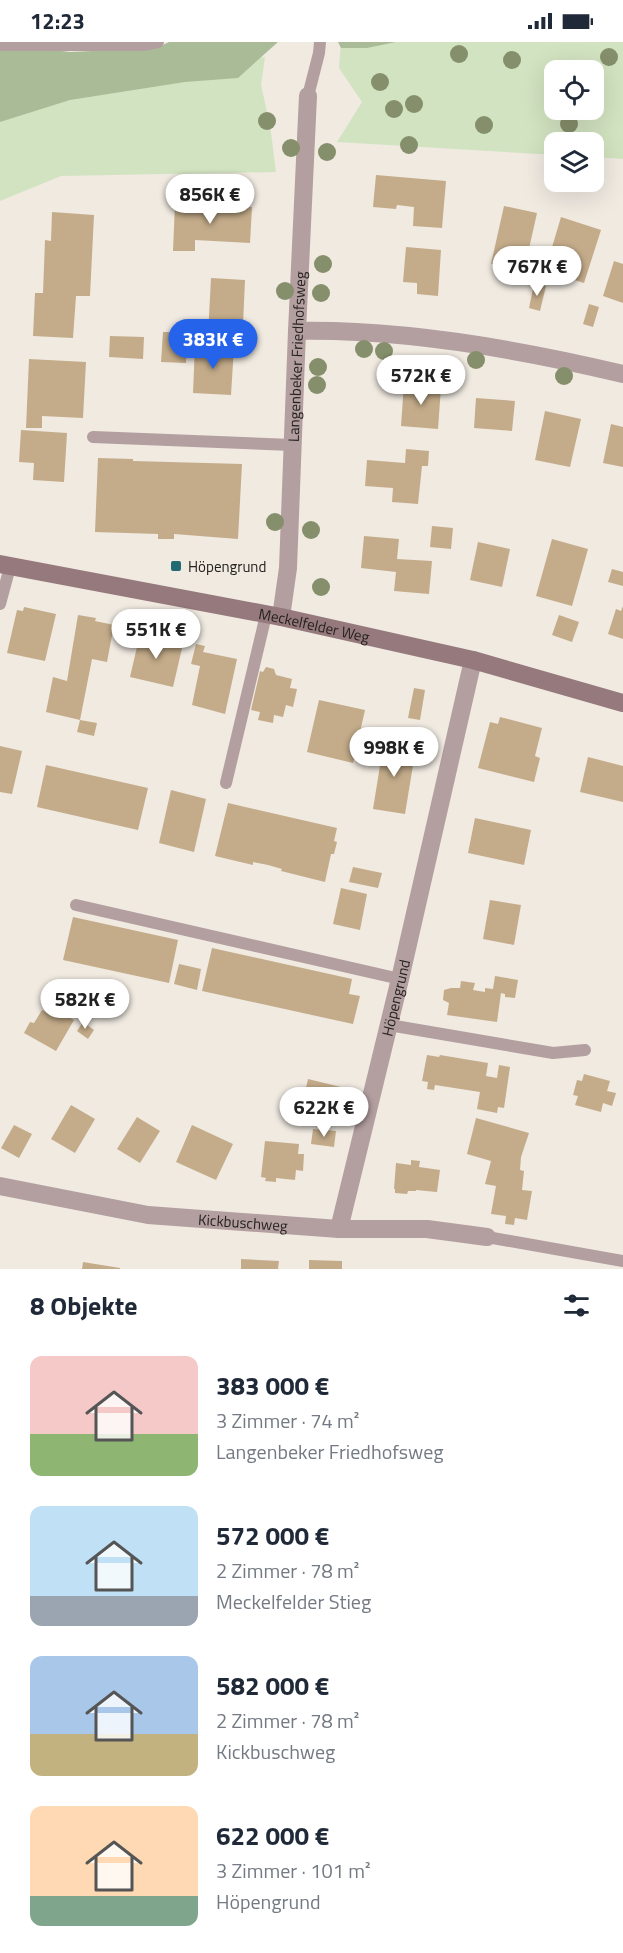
<!DOCTYPE html>
<html lang="de">
<meta charset="utf-8">
<style>
body{margin:0;font-family:"Titillium Web",sans-serif;background:#f6f6f7;color:#1f2937;height:100vh;display:flex;flex-direction:column;font-size:22px;white-space:nowrap}
*{box-sizing:border-box;margin:0}
p{font-size:20px;color:#747a83}
.icon{flex:none;width:33px;height:33px;fill:none;stroke:currentColor;stroke-width:2;stroke-linecap:round;stroke-linejoin:round}
.map{position:relative;height:1227px;overflow:hidden}
.side{display:flex;flex-direction:column;background:#fff;flex:1}
.side>*{flex:none}
.controls{position:absolute;left:544px;top:18px;display:grid;gap:12px}
.controls a{display:grid;place-items:center;width:60px;height:60px;border-radius:12px;background:#fff;box-shadow:0 6px 24px #0002;font-size:30px}
.price{position:absolute;translate:-50% -51px;padding:0 14px;border-radius:21px;background:#fff;color:#222;font-size:20px;line-height:39px;filter:drop-shadow(0 2px 3px #0008)}
.price::after{content:'';position:absolute;left:50%;top:36px;width:18px;height:14px;margin-left:-9px;background:inherit;clip-path:polygon(0 0,100% 0,50% 100%)}
.price.current{background:#2563eb;color:#fff}
ul{padding:0;list-style:none}
li{display:flex;align-items:center;gap:18px;height:150px;padding:0 30px}
li span{display:grid;place-items:center;flex:none;width:168px;height:120px;border-radius:12px;color:#555}
li>.icon{margin-inline-start:auto}
span .icon{width:72px;height:72px;fill:#fffc;stroke-width:1}
li b{font-size:26px}
h2{display:flex;justify-content:space-between;align-items:center;height:72px;padding:0 30px;font-size:26px}
.status{display:flex;justify-content:space-between;align-items:center;height:42px;padding:0 30px;background:#fff;direction:ltr}
.status svg{height:16px;fill:currentColor}
.map>svg:first-child{display:block}
.green{fill:#d2e3c1;fill-rule:evenodd}
.forest{fill:#aabc97}
.building{fill:#c4ac8a}
.lines{fill:none;stroke-linecap:round;stroke-linejoin:round}
.lane{stroke:#b39ea0;stroke-width:12}
.street{stroke:#b39ea0;stroke-width:18}
.secondary{stroke:#96797c;stroke-width:18}
.tree{fill:#858f6b}
.poi-dot{fill:#1f6a73;stroke:#f0eae1;stroke-width:2}
.labels{text-anchor:middle;dominant-baseline:central;stroke-width:5;stroke-linejoin:round;paint-order:stroke}
.street-label{font-size:15px;fill:#24221f;stroke:#f0eae1}
.poi-label{font-size:15px;fill:#24221f;stroke:#f0eae1;text-anchor:start}
</style>
<div class="status"><b>12:23</b><svg viewBox="0 0 49 12"><path d="M0 12V9h3v3zM5 12V6h3v6zM10 12V3h3v9zM15 12V0h3v12zM26 1h20v11H26zM47 4h2v5h-2z"/></svg></div>
<div class="map">
<svg width="623" height="1227" viewBox="0 0 623 1227">
<rect width="100%" height="100%" fill="#f0eae1"/>
<!-- green -->
<g class="green">
<path d="M341,0h282v117l-29,-2v-15h-39v13l-218,-13 25,-40 -23,-34zM555,28h39v40h-39z"/>
<path d="M265,15l-4,28 9,40 6,47 -215,4 -61,25v-96l37,-14z"/>
</g>
<!-- forest -->
<g class="forest">
<path d="M169,0h109l-40,36 -53,4 -115,18 -70,22v-79l70,9 87,-4z"/>
<path d="M338,0h58l-29,6h-26z"/>
</g>
<!-- building -->
<g class="building">
<path d="M376,133l70,6 -4,47 -29,-2 1,-19 -17,-2 -1,4 -23,-2z"/>
<path d="M175,162l77,3 -2,36 -55,-3v11h-22z"/>
<path d="M504,164l33,7 -13,58 -33,-7z"/>
<path d="M52,170l42,3 -4,81h-14l-3,42 -40,-2 2,-43h8l2,-53 6,1z"/>
<path d="M561,175l40,13 -17,53 -31,-10 5,-17 -8,-2z"/>
<path d="M406,205l35,3 -3,46 -21,-2v-11l-14,-1z"/>
<path d="M614,219l9,3v39l-20,-7z"/>
<path d="M211,236l34,2 -2,45h-20l-1,10h-14z"/>
<path d="M534,242l12,2 -6,25 -11,-3z"/>
<path d="M589,262l10,3 -6,20 -10,-3z"/>
<path d="M163,290h25l-2,31 -25,-1z"/>
<path d="M110,294l34,1 -1,22 -34,-2z"/>
<path d="M195,303l39,2 -3,48 -38,-2z"/>
<path d="M29,317l57,3 -3,56 -41,-2v12h-16z"/>
<path d="M404,341l37,4 -3,42 -37,-3z"/>
<path d="M476,356l39,3 -3,30 -38,-3z"/>
<path d="M545,369l36,8 -11,48 -35,-7z"/>
<path d="M611,382l12,3v40l-20,-4z"/>
<path d="M21,388l46,3 -3,49 -31,-2 1,-17 -15,-1z"/>
<path d="M406,407l23,2 -1,15h-6l-4,38 -26,-2 1,-14 -28,-2 2,-26 38,3z"/>
<path d="M98,416l35,1v2l109,3 -4,75 -64,-5v5h-16v-5l-63,-2z"/>
<path d="M432,484l21,2 -2,21 -21,-2z"/>
<path d="M364,494l35,3 -2,20 35,2 -3,33 -35,-3 2,-19 -35,-4z"/>
<path d="M552,497l36,10 -16,57 -36,-10z"/>
<path d="M478,500l32,7 -8,38 -32,-7z"/>
<path d="M612,527l11,3v14l-15,-4z"/>
<path d="M623,564v33l-15,-5 8,-25 5,2z"/>
<path d="M24,565l32,7 -11,47 -38,-8 10,-43 6,1z"/>
<path d="M78,573l18,3 -1,3 19,4 -7,37 -15,-3 -12,61 -34,-8 7,-35 14,4z"/>
<path d="M559,573l20,7 -7,20 -20,-7z"/>
<path d="M140,592l43,10 -10,43 -43,-10z"/>
<path d="M196,602l9,2 -2,6 34,7 -12,55 -33,-9 8,-39 -9,-2z"/>
<path d="M266,625l8,2 2,6 16,4 -2,9 7,1 -4,18 -7,-2 -3,12 -9,-2 -1,8 -15,-3 2,-8 -9,-2 9,-39 3,1z"/>
<path d="M414,646l11,2 -5,30 -12,-2z"/>
<path d="M319,658l46,10 -12,53 -46,-11z"/>
<path d="M500,675l42,11 -7,28 5,2 -6,24 -56,-14 12,-46 8,2z"/>
<path d="M80,678l17,3 -3,13 -17,-4z"/>
<path d="M384,699l32,6 -11,67 -32,-5z"/>
<path d="M0,704l22,5 -10,43 -12,-2z"/>
<path d="M588,715l35,9v36l-43,-10z"/>
<path d="M46,723l102,23 -10,42 -101,-23z"/>
<path d="M171,748l35,9 -12,53 -35,-9z"/>
<path d="M228,761l109,25 -3,13 3,1 -3,12h-3l-6,28 -44,-11 1,-2 -14,-4 -15,-3v3l-38,-9z"/>
<path d="M475,776l56,12 -7,35 -56,-12z"/>
<path d="M353,825l29,6 -4,15 -29,-6z"/>
<path d="M341,846l26,6 -7,36 -27,-6z"/>
<path d="M490,858l31,5 -7,40 -31,-6z"/>
<path d="M73,875l105,23 -9,43 -106,-23z"/>
<path d="M212,906l140,31 -3,15 11,2 -7,28 -151,-33z"/>
<path d="M179,922l22,5 -4,21 -23,-6z"/>
<path d="M495,934l23,4 -3,18 -10,-1v-3l-4,-1 -4,29 -50,-7 2,-12 -6,-3 1,-10 7,-2h9l1,-7 14,2 -2,7 12,2v-4l8,1z"/>
<path d="M42,968l14,8 3,-6 15,8 -18,31 -32,-18 6,-11 4,1z"/>
<path d="M83,980l11,8 -6,9 -11,-8z"/>
<path d="M427,1013l12,2 1,-2 48,8 -2,13 11,2 2,-13 11,2 -6,41 -6,-1 -1,6 -20,-4 3,-17 -45,-7 -1,5 -7,-1 1,-7 -6,-1z"/>
<path d="M584,1032l26,7 -3,10 9,2 -4,13 -9,-3 -2,9 -26,-7 3,-9 -5,-1 4,-15 5,1z"/>
<path d="M308,1037l37,9 -6,26 -37,-9z"/>
<path d="M71,1063l24,14 -20,34 -24,-14z"/>
<path d="M137,1075l23,14 -20,32 -23,-14z"/>
<path d="M476,1076l53,15 -8,24 -1,13 4,1 -2,19 10,1 -5,29 -12,-2 -1,7 -9,-1 1,-8 -15,-2 5,-28 -11,-2 6,-23 -24,-7z"/>
<path d="M14,1083l18,9 -13,24 -18,-10z"/>
<path d="M192,1083l41,19 -17,36 -40,-18z"/>
<path d="M313,1087l23,2 -2,16 -23,-3z"/>
<path d="M265,1099l34,3 -1,10h6l-1,17 -7,-1 -1,10 -19,-2v4l-11,-1 1,-3 -5,-1z"/>
<path d="M411,1118l9,1 -1,6 21,3 -3,22 -21,-2v1h-8l-1,3 -12,-1v-4h-1l2,-26 15,2z"/>
<path d="M241,1217l38,2 -1,8h-37z"/>
<path d="M309,1218l33,1v8h-33z"/>
<path d="M83,1220l37,6v1h-38z"/>
</g>
<g class="lines">
<!-- lane -->
<g class="lane">
<path d="M0,3h143l15,-3"/>
<path d="M308,54l11,-43 1,-11"/>
<path d="M93,395l199,8"/>
<path d="M0,562l10,-37"/>
<path d="M226,741l40,-168"/>
<path d="M76,863l324,74"/>
<path d="M389,983l164,28 32,-3"/>
<path d="M487,1195l136,24"/>
</g>
<!-- street -->
<g class="street">
<path d="M297,289c107,-2 221,18 326,43"/>
<path id="s1" d="M281,575l7,-49 9,-237 11,-235"/>
<path id="s2" d="M0,1144l148,29 191,14h88l60,8"/>
<path id="s3" d="M339,1187l61,-250 73,-319"/>
</g>
<!-- secondary -->
<path class="secondary" id="s4" d="M0,522l281,53 192,43 150,43"/>
</g>
<!-- trees -->
<g class="tree">
<circle cx="459" cy="12" r="9"/>
<circle cx="609" cy="15" r="9"/>
<circle cx="512" cy="18" r="9"/>
<circle cx="380" cy="40" r="9"/>
<circle cx="414" cy="62" r="9"/>
<circle cx="394" cy="67" r="9"/>
<circle cx="267" cy="79" r="9"/>
<circle cx="569" cy="82" r="9"/>
<circle cx="484" cy="83" r="9"/>
<circle cx="409" cy="103" r="9"/>
<circle cx="291" cy="106" r="9"/>
<circle cx="327" cy="110" r="9"/>
<circle cx="323" cy="222" r="9"/>
<circle cx="285" cy="249" r="9"/>
<circle cx="321" cy="251" r="9"/>
<circle cx="364" cy="307" r="9"/>
<circle cx="384" cy="309" r="9"/>
<circle cx="476" cy="318" r="9"/>
<circle cx="318" cy="325" r="9"/>
<circle cx="564" cy="334" r="9"/>
<circle cx="317" cy="343" r="9"/>
<circle cx="275" cy="480" r="9"/>
<circle cx="311" cy="488" r="9"/>
<circle cx="321" cy="545" r="9"/>
</g>
<!-- markers -->
<rect class="poi-dot" x="170" y="518" width="12" height="12" rx="3"/>
<g class="labels">
<!-- street labels -->
<g class="street-label">
<text stroke="none"><textPath href="#s1" startOffset="261">Langenbeker Friedhofsweg</textPath></text>
<text stroke="none"><textPath href="#s4" startOffset="320">Meckelfelder Weg</textPath></text>
<text stroke="none"><textPath href="#s3" startOffset="238">Höpengrund</textPath></text>
<text stroke="none"><textPath href="#s2" startOffset="246">Kickbuschweg</textPath></text>
</g>
<!-- poi labels -->
<g class="poi-label">
<text x="188" y="524">Höpengrund</text>
</g>
</g>
</svg>
<div class="controls">
<a><svg class="icon" aria-label="locate" viewBox="0 0 24 24"><circle cx="12" cy="12" r="6"/><path d="M12 2v4M12 18v4M2 12h4M18 12h4"/></svg></a>
<a><svg class="icon" aria-label="layers" viewBox="0 0 24 24"><path d="M12 4l9 5-9 5-9-5zM3 14l9 5 9-5"/></svg></a>
</div>
<b class="price" style="left:210px;top:183px">856K €</b>
<b class="price" style="left:537px;top:255px">767K €</b>
<b class="price current" style="left:213px;top:328px">383K €</b>
<b class="price" style="left:421px;top:364px">572K €</b>
<b class="price" style="left:156px;top:618px">551K €</b>
<b class="price" style="left:394px;top:736px">998K €</b>
<b class="price" style="left:85px;top:988px">582K €</b>
<b class="price" style="left:324px;top:1096px">622K €</b>
</div>
<section class="side">
<h2>8 Objekte<svg class="icon" aria-label="filters" viewBox="0 0 24 24"><path d="M4 7h16M4 17h16"/><circle cx="9" cy="7" r="2"/><circle cx="15" cy="17" r="2"/></svg></h2>
<ul>
<li><span style="background:linear-gradient(#f6c9c9 65%,#8fb573 0)"><svg class="icon" aria-label="home" viewBox="0 0 24 24"><path d="M3 11l9-7 9 7M6 9v11h12V9"/></svg></span><div><b>383 000 €</b><p>3 Zimmer · 74 m²</p><p>Langenbeker Friedhofsweg</p></div></li>
<li><span style="background:linear-gradient(#bfe0f5 75%,#9aa5b1 0)"><svg class="icon" aria-label="home" viewBox="0 0 24 24"><path d="M3 11l9-7 9 7M6 9v11h12V9"/></svg></span><div><b>572 000 €</b><p>2 Zimmer · 78 m²</p><p>Meckelfelder Stieg</p></div></li>
<li><span style="background:linear-gradient(#a9c7e8 65%,#c2b280 0)"><svg class="icon" aria-label="home" viewBox="0 0 24 24"><path d="M3 11l9-7 9 7M6 9v11h12V9"/></svg></span><div><b>582 000 €</b><p>2 Zimmer · 78 m²</p><p>Kickbuschweg</p></div></li>
<li><span style="background:linear-gradient(#ffd9b3 75%,#7fa58c 0)"><svg class="icon" aria-label="home" viewBox="0 0 24 24"><path d="M3 11l9-7 9 7M6 9v11h12V9"/></svg></span><div><b>622 000 €</b><p>3 Zimmer · 101 m²</p><p>Höpengrund</p></div></li>
</ul>
</section>
